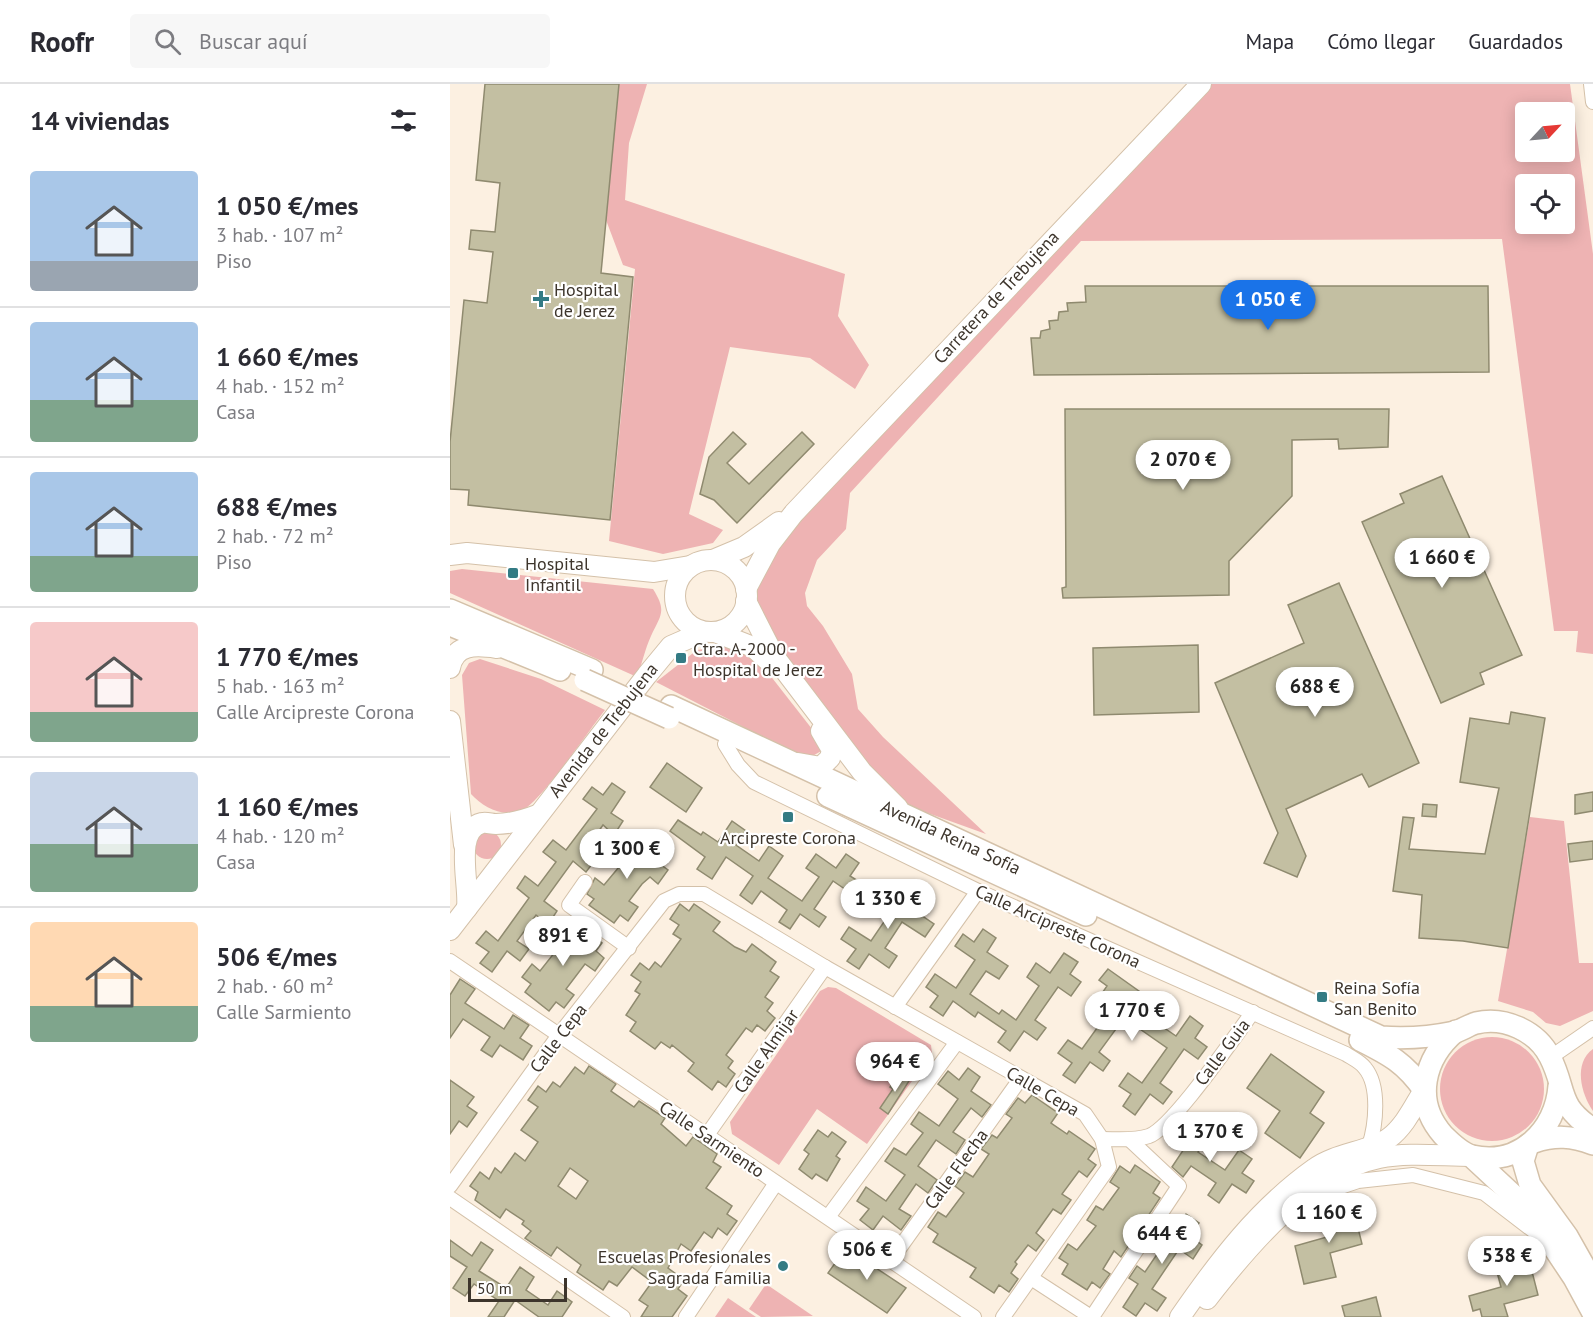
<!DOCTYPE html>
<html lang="es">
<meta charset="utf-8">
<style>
body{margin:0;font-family:"PT Sans",sans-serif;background:#f7f7f7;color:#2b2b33;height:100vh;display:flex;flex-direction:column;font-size:22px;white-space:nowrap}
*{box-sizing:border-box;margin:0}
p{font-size:20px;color:#7c7c81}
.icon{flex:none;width:33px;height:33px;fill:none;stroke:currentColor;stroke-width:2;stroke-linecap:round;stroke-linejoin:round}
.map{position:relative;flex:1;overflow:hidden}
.panel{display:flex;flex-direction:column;background:#fff;width:450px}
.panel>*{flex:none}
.needle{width:39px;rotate:64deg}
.controls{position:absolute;left:1065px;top:18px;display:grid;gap:12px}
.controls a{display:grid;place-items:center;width:60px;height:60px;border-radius:6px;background:#fff;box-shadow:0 3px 15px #0003;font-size:30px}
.scale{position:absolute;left:18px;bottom:15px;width:99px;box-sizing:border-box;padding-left:6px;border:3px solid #3d352c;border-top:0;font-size:16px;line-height:21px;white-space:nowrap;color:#3d352c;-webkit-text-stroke:4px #fff;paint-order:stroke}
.price{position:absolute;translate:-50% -51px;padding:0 14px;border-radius:21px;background:#fff;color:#222;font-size:20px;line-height:39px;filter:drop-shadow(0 2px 3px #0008)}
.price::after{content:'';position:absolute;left:50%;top:36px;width:18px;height:14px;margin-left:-9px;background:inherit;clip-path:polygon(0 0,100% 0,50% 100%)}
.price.selected{background:#1a73e8;color:#fff}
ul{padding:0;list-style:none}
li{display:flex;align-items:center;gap:18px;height:150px;padding:0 30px}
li+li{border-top:2px solid #e1e1e2}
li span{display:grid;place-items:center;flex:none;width:168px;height:120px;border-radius:6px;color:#555}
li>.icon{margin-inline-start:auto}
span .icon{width:72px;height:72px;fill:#fffc;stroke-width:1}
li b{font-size:26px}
h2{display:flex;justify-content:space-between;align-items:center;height:72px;padding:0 30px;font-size:26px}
header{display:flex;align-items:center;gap:36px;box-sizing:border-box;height:84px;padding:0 30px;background:#fff;border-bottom:2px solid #e1e1e2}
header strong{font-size:28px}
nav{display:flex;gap:33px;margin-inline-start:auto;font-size:21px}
.search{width:420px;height:54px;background:#f7f7f7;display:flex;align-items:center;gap:15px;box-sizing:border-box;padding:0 21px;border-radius:6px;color:#7c7c81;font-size:22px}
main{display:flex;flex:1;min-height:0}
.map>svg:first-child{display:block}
.green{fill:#eeb3b3;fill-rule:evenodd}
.building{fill:#c3bfa2;stroke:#8f8a6f;stroke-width:1.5;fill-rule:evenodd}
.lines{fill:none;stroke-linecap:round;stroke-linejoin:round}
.street-casing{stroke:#d4c1a9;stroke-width:16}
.secondary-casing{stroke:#d4c1a9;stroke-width:22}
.primary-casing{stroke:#d4c1a9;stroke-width:24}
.street{stroke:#fff;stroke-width:14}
.secondary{stroke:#fff;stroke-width:20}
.primary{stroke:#fff;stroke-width:21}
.primary-bridge-casing{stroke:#d4c1a9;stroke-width:24;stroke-linecap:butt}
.primary-bridge{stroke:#fff;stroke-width:21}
.poi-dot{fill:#337b84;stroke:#fff;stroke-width:2}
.labels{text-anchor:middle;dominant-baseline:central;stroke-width:4.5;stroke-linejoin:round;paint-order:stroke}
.poi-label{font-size:18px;fill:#3d352c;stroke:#fff;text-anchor:start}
.street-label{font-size:18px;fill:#3d352c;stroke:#fff}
</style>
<header>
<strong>Roofr</strong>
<div class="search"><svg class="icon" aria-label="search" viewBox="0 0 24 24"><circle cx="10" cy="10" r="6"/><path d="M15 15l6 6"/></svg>Buscar aquí</div>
<nav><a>Mapa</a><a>Cómo llegar</a><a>Guardados</a></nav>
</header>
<main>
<section class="panel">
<h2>14 viviendas<svg class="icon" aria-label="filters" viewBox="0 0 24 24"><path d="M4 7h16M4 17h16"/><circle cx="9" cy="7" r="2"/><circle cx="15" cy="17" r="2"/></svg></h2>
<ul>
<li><span style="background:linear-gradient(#a9c7e8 75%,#9aa5b1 0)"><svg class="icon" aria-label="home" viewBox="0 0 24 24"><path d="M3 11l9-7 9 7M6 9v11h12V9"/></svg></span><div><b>1 050 €/mes</b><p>3 hab. · 107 m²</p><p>Piso</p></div></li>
<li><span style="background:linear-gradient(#a9c7e8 65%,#7fa58c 0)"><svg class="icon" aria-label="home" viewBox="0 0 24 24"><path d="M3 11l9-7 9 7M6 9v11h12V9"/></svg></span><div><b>1 660 €/mes</b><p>4 hab. · 152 m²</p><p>Casa</p></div></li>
<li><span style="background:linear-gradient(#a9c7e8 70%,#7fa58c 0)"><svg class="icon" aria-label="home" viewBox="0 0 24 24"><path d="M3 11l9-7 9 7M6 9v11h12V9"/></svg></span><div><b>688 €/mes</b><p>2 hab. · 72 m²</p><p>Piso</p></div></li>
<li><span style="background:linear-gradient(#f6c9c9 75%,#7fa58c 0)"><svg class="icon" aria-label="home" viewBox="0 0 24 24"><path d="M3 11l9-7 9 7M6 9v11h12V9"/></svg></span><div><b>1 770 €/mes</b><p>5 hab. · 163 m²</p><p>Calle Arcipreste Corona</p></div></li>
<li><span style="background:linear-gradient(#c9d6e8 60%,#7fa58c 0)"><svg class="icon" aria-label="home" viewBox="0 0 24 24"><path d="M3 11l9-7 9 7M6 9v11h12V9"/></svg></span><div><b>1 160 €/mes</b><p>4 hab. · 120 m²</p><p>Casa</p></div></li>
<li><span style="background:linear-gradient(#ffd9b3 70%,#7fa58c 0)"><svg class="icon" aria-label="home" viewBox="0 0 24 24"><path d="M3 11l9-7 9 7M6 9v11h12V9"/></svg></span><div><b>506 €/mes</b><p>2 hab. · 60 m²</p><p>Calle Sarmiento</p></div></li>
</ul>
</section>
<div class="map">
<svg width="1143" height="1233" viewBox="0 0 1143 1233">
<rect width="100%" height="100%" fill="#fcf0e1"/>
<!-- green -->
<g class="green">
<path d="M169,0h28l-18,59 -4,57 220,74 -7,42 31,49 -14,24 -45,-31 -80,-11 -41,167 34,16 -10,13 -50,11 -54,-13 26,-272 -12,-4 -17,-45z"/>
<path d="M749,0h371l23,170v400l-17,-2 2,-21h-24l-52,-392 -421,2 -231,252 -4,36 -29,31 -12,33 2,13 16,20 29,48 6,35 25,28 103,97 -75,-27 -44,-34 -67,-86 -47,-90v-27zM1076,28h38v40h-38zM1076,100h38v40h-38z"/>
<path d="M12,485l191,20c14,22 8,26 -2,47 -6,13 -9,28 -14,41l-187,-84v-22z"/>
<path d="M277,562l28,10 68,87v7l-14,8 -11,-3 -142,-73 41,-32z"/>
<path d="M30,575l61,20 64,31c-15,19 -64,91 -81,99 -20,10 -40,-1 -53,-15l-9,-119 7,-12z"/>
<path d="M1080,733l34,4 15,142h14v48l-33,15 -14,-3 -13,-11 -35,-11z"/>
<circle cx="37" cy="761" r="14"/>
<path d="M378,903l8,1 95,57 1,8 -65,91 -50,-35 -38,56 -47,-31 -2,-12 90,-131z"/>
<circle cx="1042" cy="1005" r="52"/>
<path d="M1143,965v62c-12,-17 -20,-48 0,-62z"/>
<path d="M316,1200l47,32 -52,1 -12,-8z"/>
<path d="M278,1214l28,19h-41z"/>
</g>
<!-- building -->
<g class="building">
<path d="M35,0h134l-18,189 32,4 -23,243 -142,-15 1,-15 -19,-1v-47l14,-142 23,3 6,-51 -24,-3 2,-19 24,2 5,-49 -24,-3z"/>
<path d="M635,202h403l1,86 -455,3 -3,-37h9l1,-7 9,-2 -1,-8 9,-1 1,-8 9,-1 -1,-8 19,-1z"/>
<path d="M615,325h324l-1,38 -49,2 -1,-10 -46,1v56l-63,65v34l-166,3 -1,-10 4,-1z"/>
<path d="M283,348l13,12 -19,19 22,21 53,-52 12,12 -77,79 -23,-23 -14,-6 9,-37z"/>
<path d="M992,392l80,179 -42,18 4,11 -43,19 -79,-181 42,-19 -4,-9z"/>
<path d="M889,499l80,180 -50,24 -7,-13 -76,35 20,47 -9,21 -33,-14 14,-30 -63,-150 89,-40 -16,-38z"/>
<path d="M748,561l1,67 -105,3 -1,-67z"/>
<path d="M1061,628l34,6 -37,230 -45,-7 -44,-3 3,-43 -29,-4 10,-74 11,1 -5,31 76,5 14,-66 -39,-6 10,-64 39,6z"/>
<path d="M217,679l35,25 -16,24 -36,-25z"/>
<path d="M162,699l13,9 -14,21 12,8 -9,14 -11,-10 -18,26 11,8 -10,13 -13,-11 -29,40 13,10 -9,14 -12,-10 -19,26 12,8 -9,12 -13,-10 -15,21 -12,-9 9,-11 -13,-9 10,-12 12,10 31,-43 -12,-10 8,-12 13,10 18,-24 -13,-10 10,-12 13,10 31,-41 -14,-10 9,-12 11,8z"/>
<path d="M1143,708v19l-18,3v-19z"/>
<path d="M973,720l14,1 -1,12 -14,-1z"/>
<path d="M228,736l23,15 2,-3 15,10 14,-21 14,10 -10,14 23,16 10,-15 14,10 -15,22 34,23 17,-24 -13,-9 10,-14 20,14 10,-14 13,9 -9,13 13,8 -8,12 -22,-15 -19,28 12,8 -7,10 -19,-13 -10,15 -11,-7 8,-12 -26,-19 -9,13 -12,-9 13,-19 -27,-19 -14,22 -15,-10 8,-12 -35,-26z"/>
<path d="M191,753l25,19 -6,8 8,6 -10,14 -8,-7 -8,7 -13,17 9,6 -10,14 -8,-6 -6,8 -25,-18 5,-6 -7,-5 8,-16 9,7 20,-24 -9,-7 10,-14 9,7z"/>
<path d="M1143,757v18l-23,3 -2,-18z"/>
<path d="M434,809l22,14 9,-14 15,9 -9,13 13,9 -9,13 -23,-15 -17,26 12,8 -8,12 -20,-14 -10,15 -12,-8 9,-12 -15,-10 8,-12 22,14 17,-25 -13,-9z"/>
<path d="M230,820l9,7 5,-7 26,18 -7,9 22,16 11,5 6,-8 24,18 -6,9 9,6 -14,20 8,6 -6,8 8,7 -10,13 -8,-6 -5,7 -6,-4 -20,27 7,6 -5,7 7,6 -9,13 -8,-6 -6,9 -24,-19 6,-8 -22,-18 -2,3 -9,-6 -6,7 -25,-18 6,-9 -10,-7 14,-21 -5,-3 6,-9 -10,-7 9,-12 9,7 6,-8 6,5 20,-28 -8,-5 6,-9 -9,-6z"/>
<path d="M126,840l26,19 -6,8 8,7 -9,13 -10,-7 -19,25 8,6 -10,13 -8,-6 -7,9 -24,-19 6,-8 -9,-7 10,-13 8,7 19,-24 -9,-6 9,-13 9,6z"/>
<path d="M533,845l13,9 -9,14 21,14 -9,13 -13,-8 -16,23 29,20 3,-4 14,10 23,-34 -12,-9 9,-14 14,10 14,-20 14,9 -8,12 11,8 -10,14 -13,-9 -23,33 11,8 -9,12 -13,-9 -14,20 -12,-9 8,-11 -28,-19 -3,5 -22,-16 -10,15 -13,-9 8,-11 -12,-9 9,-13 21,14 19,-28 -20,-14 8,-12 11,8z"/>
<path d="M658,885l35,25 -9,13 42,29 14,-20 13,10 -8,12 12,9 -9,12 -14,-10 -24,34 12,9 -9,12 -13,-10 -15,21 -12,-9 8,-12 -12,-8 9,-13 14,10 25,-35 -43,-30 -25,34 11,9 -7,10 -13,-9 -15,21 -12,-8 9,-12 -14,-10 10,-13 14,9 23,-32 -13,-9 15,-22 -8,-6z"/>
<path d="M10,895l15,10 -10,14 39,26 9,-14 16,10 -9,13 12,8 -9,14 -23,-15 -8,12 -11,-7 9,-13 -27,-18 -13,19v-43z"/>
<path d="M821,970l53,38 -14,21 14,10 -24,35 -35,-25 15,-22 -33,-23z"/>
<path d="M139,982l27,18 -5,7 23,16 5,-6 26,17 -4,6 25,22 7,-9 24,17 -4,8 8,5 -15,21 26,18 -5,8 10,7 -10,14 -9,-7 -6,10 -8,-6 -13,19 -10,-7 -13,24 16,12 -6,9 9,7 -15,21h-31l7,-11 -9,-6 13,-18 -20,-15 -15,19 -8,-5 -6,9 -26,-18 4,-7 -24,-18 -6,9 -26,-18 6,-7 -9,-7 2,-3 -18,-12 -6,9 -25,-18 3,-8 -8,-6 10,-14 9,7 6,-11 6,5 14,-20 10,8 13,-19 -17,-12 17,-23 -10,-7 10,-14 8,6 7,-10 7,5 15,-20 9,7zM120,1084l18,13 -12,18 -18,-13z"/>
<path d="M518,984l12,9 -9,14 20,14 -9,12 -11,-9 -18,24 12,8 -9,14 -20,-14 -18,26 19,14 -9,13 -12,-9 -17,25 12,7 -10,14 -18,-14 -10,14 -13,-10 9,-11 -12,-8 9,-14 20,14 19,-26 -20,-14 9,-13 12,7 17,-22 -12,-9 8,-12 20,14 19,-27 -20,-15 10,-13 11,9z"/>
<path d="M450,990l9,7 -21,33 -8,-6 13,-19 -3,-2z"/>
<path d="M0,996l24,17 -7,9 10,7 -10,14 -8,-6 -9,13z"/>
<path d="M582,1011l26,18 -7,10 16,11 2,-3 26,18 -7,10 8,6 -9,12 -8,-6 -17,23 9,6 -10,14 -8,-5 -17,24 8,7 -8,11 -8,-6 -13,17 2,2 -6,9 7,6 -9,13 -10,-7 -5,8 -24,-16 6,-9 -43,-26 5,-8 -10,-7 10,-15 8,5 18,-24 -9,-7 10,-14 8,5 16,-23 -8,-5 11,-14 5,3 15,-20 -6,-4 12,-16 7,5z"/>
<path d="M750,1038l13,9 -15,21 27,18 14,-20 13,9 -10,14 12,8 -8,12 -14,-9 -13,19 -11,-8 8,-12 -25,-17 -8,11 -11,-10 12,-18 -14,-10 9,-12 12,8z"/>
<path d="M368,1046l10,7 4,-5 14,10 -10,14 4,3 -13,22 -11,-7 -4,5 -13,-10 10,-15 -5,-4z"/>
<path d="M685,1081l25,17 -7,11 7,5 -39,59 -7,-6 -11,18 7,5 -10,14 -8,-6 -5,8 -25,-16 6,-10 -9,-6 9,-14 9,6 19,-24 -9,-6 9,-14 7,4 16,-22 -9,-6 10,-16 10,7z"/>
<path d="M902,1120l10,40 -32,9 6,24 -32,7 -9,-38 32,-9 -7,-24z"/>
<path d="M736,1130l13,9 -9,13 12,9 -9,14 -14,-10 -27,40 14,9 -9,13 -12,-8 -9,13 -13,-9 15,-23 -9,-6 8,-12 8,6 17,-25 -9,-6 8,-12 11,7z"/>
<path d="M0,1156l22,16 9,-14 12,8 -14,21 27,17 14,-21 14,10 -8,13 22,15 9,-14 15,11 -10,15h-23l-24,-17 -11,17h-16l11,-16 -25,-17 -9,12 -12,-8 14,-21 -17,-11z"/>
<path d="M396,1164l60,40 -19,25 -59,-40z"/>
<path d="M1077,1168l11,43 -34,9 4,13h-26l-2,-8 -7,2 -4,-15 32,-9 -7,-26z"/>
<path d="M926,1213l5,20h-36l-3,-11z"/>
</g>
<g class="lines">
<defs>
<g id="street">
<path d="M1141,0l2,18"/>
<path d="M275,660l13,21 16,17 224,109 368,163c6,4 15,8 19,14 15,18 11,57 4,78"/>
<path d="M135,798l-16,23 60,43"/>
<path d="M0,877l524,356"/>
<path d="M445,923l83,-116"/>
<path d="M1101,973l42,-29"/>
<path d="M257,1051l118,-168"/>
<path d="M652,1055c15,0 32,2 47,-3 24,-9 85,-99 104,-124"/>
<path d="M0,1102l109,-151 105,-134 15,-7h25l121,73 260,147 17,25 7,28 -106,150"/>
<path d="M864,1112l44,-15 55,-6 71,18 55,42"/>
<path d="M0,1114l173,119"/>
<path d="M378,1133l129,-175"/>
<path d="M441,1176l130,-182"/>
<path d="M581,1194l60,39"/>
<path d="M236,1233l90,-134"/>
<path d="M642,1233l87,-131 -49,-46"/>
</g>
<g id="secondary">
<path d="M0,471l17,-2 187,19 36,-6"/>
<path d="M263,476l31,-13 35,-25"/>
<circle cx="261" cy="512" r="36"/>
<path d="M296,505l24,-45 24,-31 407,-429"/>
<path d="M296,517l28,55 88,116 36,36"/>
<path d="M265,548l38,15 19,17"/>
<path d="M0,584c4,-25 27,-23 47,-20"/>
<path d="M0,637l14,124"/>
<path d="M348,679l23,4 9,-9 2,-8 -11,-19"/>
<path d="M17,824c3,-23 -14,-78 15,-85 5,-1 9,1 14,1 14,0 28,-4 41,-9"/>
<path d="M0,846l197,-255 24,-29 32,-14"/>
<path d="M757,1215c42,-54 102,-126 172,-141 29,-6 62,-2 92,-2"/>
<path d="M730,1233c38,-55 79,-109 134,-148 21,-16 55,-17 75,-31 16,-12 25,-32 35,-48"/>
</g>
<g id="primary">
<path d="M0,526l142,60"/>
<path d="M0,541l110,45"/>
<path d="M221,622l710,331c25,2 50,0 74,-5 7,-2 14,-7 21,-9 28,-7 61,8 74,34 17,33 6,48 43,72"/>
<path d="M378,712l258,119"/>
<path d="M1006,947c-32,27 -43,70 -13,104 8,8 18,18 29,21 47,11 84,-26 87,-70"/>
<path d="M910,956c30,15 45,23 64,50"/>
<path d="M1084,1058c21,-7 38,-6 59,2"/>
<path d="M1078,1061l-5,16 7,24 37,51 26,46"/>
<path d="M1021,1072l57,53 46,69 19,35"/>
</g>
</defs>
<!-- street casing -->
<use href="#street" class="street-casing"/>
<!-- secondary casing -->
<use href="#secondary" class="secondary-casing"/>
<!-- primary casing -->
<use href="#primary" class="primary-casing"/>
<!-- street -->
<use href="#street" class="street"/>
<!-- secondary -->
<use href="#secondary" class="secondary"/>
<!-- primary -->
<use href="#primary" class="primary"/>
<defs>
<path id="primary-bridge" d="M135,596l84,38"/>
</defs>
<!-- primary-bridge casing -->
<use href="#primary-bridge" class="primary-bridge-casing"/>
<!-- primary-bridge -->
<use href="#primary-bridge" class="primary-bridge"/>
</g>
<!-- markers -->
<g class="poi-dot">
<path d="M88 206h6v6h6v6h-6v6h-6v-6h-6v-6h6z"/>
<rect x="57" y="483" width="12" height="12" rx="3"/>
<rect x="225" y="568" width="12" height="12" rx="3"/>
<rect x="332" y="727" width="12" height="12" rx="3"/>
<rect x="866" y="907" width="12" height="12" rx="3"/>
<circle cx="333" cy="1182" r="6"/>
</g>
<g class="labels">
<!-- poi labels -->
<g class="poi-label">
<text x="104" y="205">Hospital<tspan x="104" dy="21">de Jerez</tspan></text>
<text x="75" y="479">Hospital<tspan x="75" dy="21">Infantil</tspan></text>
<text x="243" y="564">Ctra. A-2000 -<tspan x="243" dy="21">Hospital de Jerez</tspan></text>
<text x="338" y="753" text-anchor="middle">Arcipreste Corona</text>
<text x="884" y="903">Reina Sofía<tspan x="884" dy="21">San Benito</tspan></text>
<text x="321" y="1172" text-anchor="end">Escuelas Profesionales<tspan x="321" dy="21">Sagrada Familia</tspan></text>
</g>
<!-- street labels -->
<g class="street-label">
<text transform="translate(546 213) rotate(-47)">Carretera de Trebujena</text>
<text transform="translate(153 646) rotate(-52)">Avenida de Trebujena</text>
<text transform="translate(501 753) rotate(25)">Avenida Reina Sofía</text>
<text transform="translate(608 842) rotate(24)">Calle Arcipreste Corona</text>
<text transform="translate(108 954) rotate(-53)">Calle Cepa</text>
<text transform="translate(316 967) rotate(-55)">Calle Almijar</text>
<text transform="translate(772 968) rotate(-53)">Calle Guia</text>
<text transform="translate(593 1007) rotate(30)">Calle Cepa</text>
<text transform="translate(262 1055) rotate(34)">Calle Sarmiento</text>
<text transform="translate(506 1085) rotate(-54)">Calle Flecha</text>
</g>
</g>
</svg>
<div class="controls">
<a><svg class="needle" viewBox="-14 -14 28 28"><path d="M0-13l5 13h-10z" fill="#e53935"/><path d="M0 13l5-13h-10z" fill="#7c7c81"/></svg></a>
<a><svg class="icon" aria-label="locate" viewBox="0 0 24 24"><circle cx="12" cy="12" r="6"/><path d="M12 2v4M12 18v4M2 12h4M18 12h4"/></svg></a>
</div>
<div class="scale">50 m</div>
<b class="price selected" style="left:818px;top:247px">1 050 €</b>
<b class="price" style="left:733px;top:407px">2 070 €</b>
<b class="price" style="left:992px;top:505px">1 660 €</b>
<b class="price" style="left:865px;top:634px">688 €</b>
<b class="price" style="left:177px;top:796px">1 300 €</b>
<b class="price" style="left:438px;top:846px">1 330 €</b>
<b class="price" style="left:113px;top:883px">891 €</b>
<b class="price" style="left:682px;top:958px">1 770 €</b>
<b class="price" style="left:445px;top:1009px">964 €</b>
<b class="price" style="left:760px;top:1079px">1 370 €</b>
<b class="price" style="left:879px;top:1160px">1 160 €</b>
<b class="price" style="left:712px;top:1181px">644 €</b>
<b class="price" style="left:417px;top:1197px">506 €</b>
<b class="price" style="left:1057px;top:1203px">538 €</b>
</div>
</main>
